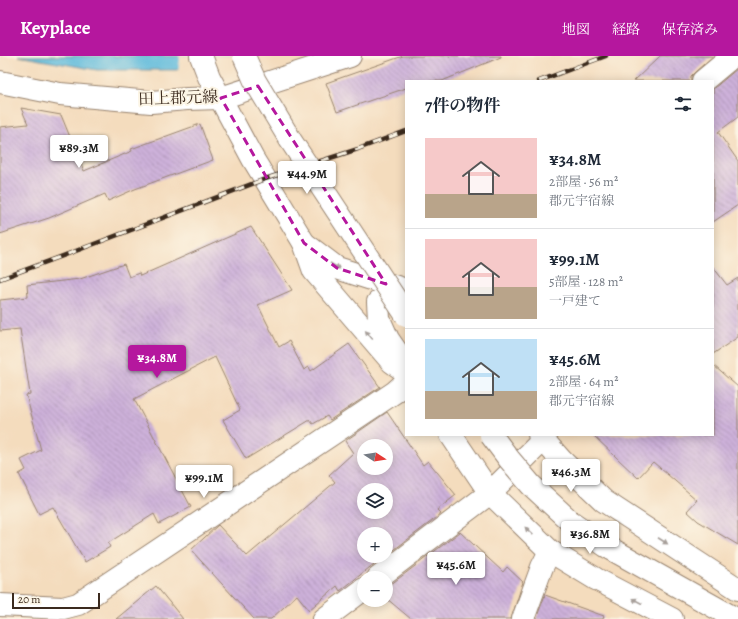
<!DOCTYPE html>
<html lang="ja">
<meta charset="utf-8">
<style>
body{margin:0;font-family:Alegreya,"Noto Serif JP",serif;background:#f2f2f3;color:#1f2937;height:100vh;display:flex;flex-direction:column;font-size:15px;white-space:nowrap}
*{box-sizing:border-box;margin:0}
p{font-size:13px;color:#747a83}
.icon{flex:none;width:22px;height:22px;fill:none;stroke:currentColor;stroke-width:2;stroke-linecap:round;stroke-linejoin:round}
.map{position:relative;flex:1;overflow:hidden}
.panel{position:absolute;left:405px;top:24px;width:309px;height:356px;display:flex;flex-direction:column;background:#fff;border-radius:0px;box-shadow:0 2px 10px #0003}
.panel>*{flex:none}
.needle{width:26px;rotate:102deg}
.controls{position:absolute;left:357px;top:383px;display:grid;gap:8px}
.controls a{display:grid;place-items:center;width:36px;height:36px;border-radius:50%;background:#fff;box-shadow:0 2px 10px #0003;font-size:20px}
.scale{position:absolute;left:12px;bottom:10px;width:88px;box-sizing:border-box;padding-left:4px;border:2px solid #3b2a1e;border-top:0;font-size:11px;line-height:14px;white-space:nowrap;color:#3b2a1e;-webkit-text-stroke:3px #fcf5e5;paint-order:stroke}
.price{position:absolute;translate:-50% -34px;padding:0 9px;border-radius:4px;background:#fff;color:#222;font-size:13px;line-height:26px;filter:drop-shadow(0 1px 2px #0008)}
.price::after{content:'';position:absolute;left:50%;top:24px;width:12px;height:9px;margin-left:-6px;background:inherit;clip-path:polygon(0 0,100% 0,50% 100%)}
.price.current{background:#b5179e;color:#fff}
ul{padding:0;list-style:none}
li{display:flex;align-items:center;gap:12px;height:100px;padding:0 20px}
li+li{border-top:1px solid #e0e1e3}
li span{display:grid;place-items:center;flex:none;width:112px;height:80px;border-radius:0px;color:#555}
li>.icon{margin-inline-start:auto}
span .icon{width:48px;height:48px;fill:#fffc;stroke-width:1}
li b{font-size:17px}
h2{display:flex;justify-content:space-between;align-items:center;height:48px;padding:0 20px;font-size:17px}
header{display:flex;align-items:center;gap:24px;box-sizing:border-box;height:56px;padding:0 20px;background:#b5179e;color:#fff}
header strong{font-size:19px}
nav{display:flex;gap:22px;margin-inline-start:auto;font-size:14px}
.map>svg:first-child{display:block}
.water{fill:#5dbadb;stroke:#4c727c}
.pier{fill:#f4dcbd}
.building{fill:url(#building-back-hatch);fill-rule:evenodd}
.lines{fill:none;stroke-linecap:round;stroke-linejoin:round}
.street-casing{stroke:#98836e;stroke-width:24}
.street{stroke:#fff;stroke-width:22}
.rail-casing{stroke:#3b2a1e;stroke-width:4.5}
.rail{stroke:#fcf5e5;stroke-width:3;stroke-dasharray:9;stroke-linecap:butt}
.secondary-bridge-casing{stroke:#98836e;stroke-width:24;stroke-linecap:butt}
.secondary-bridge{stroke:#fff;stroke-width:22}
.oneway{fill:#a79f9a}
.marked{fill:none;stroke:#b5179e;stroke-width:3;stroke-dasharray:8 5;stroke-linejoin:round}
.labels{text-anchor:middle;dominant-baseline:central;stroke-width:4;stroke-linejoin:round;paint-order:stroke}
.street-label{font-size:16px;fill:#3b2a1e;stroke:#fcf5e5}
</style>
<header>
<strong>Keyplace</strong>
<nav><a>地図</a><a>経路</a><a>保存済み</a></nav>
</header>
<div class="map">
<svg width="738" height="563" viewBox="0 0 738 563">
<defs>
<pattern id="building-back-hatch" width="6" height="6" patternUnits="userSpaceOnUse"><rect width="6" height="6" fill="#cdb1da"/><path d="M-1 5l2 2M0 0l6 6M5-1l2 2" fill="none" stroke="#a890b0"/></pattern>
</defs>
<rect width="100%" height="100%" fill="#fcf5e5"/>
<filter id="ink" filterUnits="userSpaceOnUse"><feTurbulence type="fractalNoise" baseFrequency=".025" numOctaves="2"/><feDisplacementMap in="SourceGraphic" scale="8" xChannelSelector="R" yChannelSelector="G"/><feConvolveMatrix kernelMatrix="1 2 1 2 8 2 1 2 1" color-interpolation-filters="sRGB"/></filter>
<filter id="wash" filterUnits="userSpaceOnUse"><feTurbulence type="fractalNoise" baseFrequency=".012" numOctaves="4" result="noise"/><feDisplacementMap in="SourceGraphic" scale="16" xChannelSelector="R" yChannelSelector="G"/><feGaussianBlur stdDeviation="0.9" result="paint"/><feColorMatrix in="noise" values="0 0 0 0 0 0 0 0 0 0 0 0 0 0 0 0 0 1.4 0 .05"/><feComposite in="paint" operator="in"/></filter>
<g filter="url(#wash)">
<rect width="100%" height="100%" fill="#f4dcbd"/>
<!-- water -->
<path class="water" d="M18,0h216l-58,14h-79z"/>
<!-- pier -->
<path class="pier" d="M179,0h57l-1,2 -57,13 2,-12z"/>
<g id="blocks">
<!-- building -->
<g class="building">
<path d="M403,0h98v1l-59,24h-36v7l-69,24 -11,-29z"/>
<path d="M660,0h53l-18,16 -4,4v5h-57z"/>
<path d="M738,12v49l-20,15 20,29v44l-25,17v-133z"/>
<path d="M21,52l40,7 23,56 48,-20 -1,-2 69,-25 13,36 -78,29 -27,12 -3,-7 -56,24 -49,16v-107l28,-3z"/>
<path d="M251,171l41,63 -34,15 21,42 10,-6 15,29 5,-3 2,4 38,-27 31,43 -50,33 -3,-4 -14,8 -3,-4 -64,39 -23,-39 17,-10 -25,-53 -81,42 57,108 -32,17 -5,-10 -46,29 2,4 -25,15 -32,-55 -14,7 -20,-40 7,-4 -5,-10 20,-10 -15,-55 4,-1 -10,-65 -20,2v-31l28,-3 -1,-12 53,-6 44,-15 5,13 10,-4 1,3z"/>
<path d="M713,211l14,18 11,-7v59l-25,17z"/>
<path d="M713,309l25,22v158l-40,-24 -11,-10 10,-11 -44,-38 -15,16 -45,-43h120z"/>
<path d="M387,356l36,53 5,-4 28,34 -19,15 4,4 -55,42v-22h-22v22h20l-44,35 -3,-5 -28,24 -12,-15 -26,24h-17l-63,-69 27,-25 29,31 88,-74 -6,-7 24,-22 -8,-12zM364,390h22v22h-22zM364,434h22v22h-22z"/>
<path d="M460,476l43,40 4,-5 16,15 -12,37h-100l-25,-21v-10z"/>
<path d="M156,530l27,33h-67z"/>
<path d="M545,539l59,21 -1,3h-67z"/>
</g>
</g>
</g>
<g filter="url(#ink)">
<use href="#blocks" fill-opacity="0" stroke="#98836e" stroke-width="1"/>
<g class="lines">
<defs>
<g id="street">
<path d="M201,0l8,21 44,82 51,84 10,28 78,91 14,10"/>
<path d="M703,25l30,-25"/>
<path d="M0,26l60,12 91,8 36,-3 34,-1 129,-42"/>
<path d="M304,187l33,25 69,22"/>
<path d="M398,232l-20,14 1,17 9,20 11,16"/>
<path d="M451,379l39,58 60,58 46,28 76,40"/>
<path d="M539,379l23,26 42,40 134,88"/>
<path d="M378,522l112,-85 53,-53"/>
<path d="M0,549l63,3 15,-4 317,-212 11,-10"/>
<path d="M324,563l40,-30"/>
<path d="M523,563l19,-52 8,-16"/>
</g>
</defs>
<!-- street casing -->
<use href="#street" class="street-casing"/>
<!-- street -->
<use href="#street" class="street"/>
<defs>
<g id="rail">
<path d="M539,25l67,-25"/>
<path d="M0,223l60,-22 205,-78 93,-30 48,-18"/>
</g>
</defs>
<!-- rail casing -->
<use href="#rail" class="rail-casing"/>
<!-- rail -->
<use href="#rail" class="rail"/>
<defs>
<g id="secondary-bridge">
<path d="M244,0l11,25 36,60 115,174"/>
<path d="M491,379l18,24 22,26 39,36 36,25 130,73"/>
</g>
</defs>
<!-- secondary-bridge casing -->
<use href="#secondary-bridge" class="secondary-bridge-casing"/>
<!-- secondary-bridge -->
<use href="#secondary-bridge" class="secondary-bridge"/>
</g>
<!-- one-way arrows -->
<defs><path id="oneway-solid" d="M-6-.8H1V-3.2L6.5 0L1 3.2V.8H-6Z"/></defs>
<g class="oneway">
<use href="#oneway-solid" transform="translate(335 210) rotate(32)"/>
<use href="#oneway-solid" transform="translate(369 279) rotate(-130)"/>
<use href="#oneway-solid" transform="translate(529 475) rotate(-136)"/>
<use href="#oneway-solid" transform="translate(663 485) rotate(33)"/>
<use href="#oneway-solid" transform="translate(637 545) rotate(-152)"/>
</g>
</g>
<!-- marked area -->
<path class="marked" d="M258,30l128,198 -49,-16 -33,-25 -83,-145z"/>
<g class="labels">
<!-- street labels -->
<g class="street-label">
<text transform="translate(178 42) rotate(-2)">田上郡元線</text>
</g>
</g>
</svg>
<div class="controls">
<a><svg class="needle" viewBox="-14 -14 28 28"><path d="M0-13l5 13h-10z" fill="#e53935"/><path d="M0 13l5-13h-10z" fill="#747a83"/></svg></a>
<a><svg class="icon" aria-label="layers" viewBox="0 0 24 24"><path d="M12 4l9 5-9 5-9-5zM3 14l9 5 9-5"/></svg></a>
<a>+</a>
<a>−</a>
</div>
<div class="scale">20 m</div>
<b class="price" style="left:79px;top:113px">¥89.3M</b>
<b class="price" style="left:307px;top:139px">¥44.9M</b>
<b class="price current" style="left:157px;top:323px">¥34.8M</b>
<b class="price" style="left:571px;top:437px">¥46.3M</b>
<b class="price" style="left:204px;top:443px">¥99.1M</b>
<b class="price" style="left:590px;top:499px">¥36.8M</b>
<b class="price" style="left:456px;top:530px">¥45.6M</b>
<section class="panel">
<h2>7件の物件<svg class="icon" aria-label="filters" viewBox="0 0 24 24"><path d="M4 7h16M4 17h16"/><circle cx="9" cy="7" r="2"/><circle cx="15" cy="17" r="2"/></svg></h2>
<ul>
<li><span style="background:linear-gradient(#f6c9c9 70%,#b9a48a 0)"><svg class="icon" aria-label="home" viewBox="0 0 24 24"><path d="M3 11l9-7 9 7M6 9v11h12V9"/></svg></span><div><b>¥34.8M</b><p>2部屋 · 56 m²</p><p>郡元宇宿線</p></div></li>
<li><span style="background:linear-gradient(#f6c9c9 60%,#b9a48a 0)"><svg class="icon" aria-label="home" viewBox="0 0 24 24"><path d="M3 11l9-7 9 7M6 9v11h12V9"/></svg></span><div><b>¥99.1M</b><p>5部屋 · 128 m²</p><p>一戸建て</p></div></li>
<li><span style="background:linear-gradient(#bfe0f5 65%,#b9a48a 0)"><svg class="icon" aria-label="home" viewBox="0 0 24 24"><path d="M3 11l9-7 9 7M6 9v11h12V9"/></svg></span><div><b>¥45.6M</b><p>2部屋 · 64 m²</p><p>郡元宇宿線</p></div></li>
</ul>
</section>
</div>
